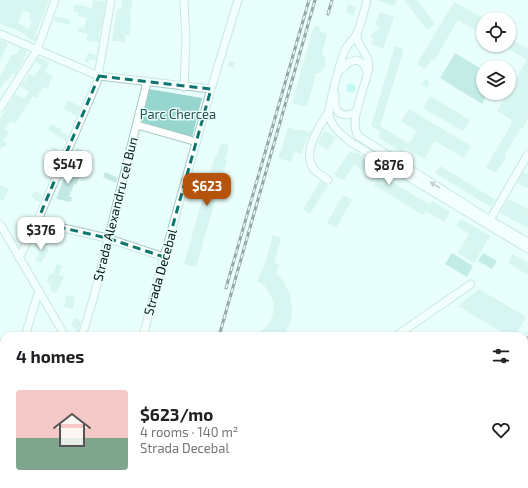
<!DOCTYPE html>
<meta charset="utf-8">
<style>
body{margin:0;font-family:"Exo 2",sans-serif;background:#f2f2f2;color:#202124;height:100vh;display:flex;flex-direction:column;font-size:15px;white-space:nowrap}
*{box-sizing:border-box;margin:0}
p{font-size:13px;color:#757577}
.icon{flex:none;width:22px;height:22px;fill:none;stroke:currentColor;stroke-width:2;stroke-linecap:round;stroke-linejoin:round}
.map{position:relative;flex:1;overflow:hidden}
.side{position:absolute;left:0px;top:332px;width:528px;height:156px;display:flex;flex-direction:column;background:#fff;border-radius:12px 12px 0 0;box-shadow:0 1px 3px #0004}
.side>*{flex:none}
.tools{position:absolute;left:476px;top:12px;display:grid;gap:8px}
.tools a{display:grid;place-items:center;width:40px;height:40px;border-radius:50%;background:#fff;box-shadow:0 1px 3px #0004;font-size:20px}
.price{position:absolute;translate:-50% -34px;padding:0 9px;border-radius:8px;background:#fff;color:#222;font-size:13px;line-height:26px;filter:drop-shadow(0 1px 2px #0008)}
.price::after{content:'';position:absolute;left:50%;top:24px;width:12px;height:9px;margin-left:-6px;background:inherit;clip-path:polygon(0 0,100% 0,50% 100%)}
.price.selected{background:#b45309;color:#fff}
ul{padding:0;list-style:none}
li{display:flex;align-items:center;gap:12px;height:100px;padding:0 16px}
li span{display:grid;place-items:center;flex:none;width:112px;height:80px;border-radius:4px;color:#555}
li>.icon{margin-inline-start:auto}
span .icon{width:48px;height:48px;fill:#fffc;stroke-width:1}
li b{font-size:17px}
h2{display:flex;justify-content:space-between;align-items:center;height:48px;padding:0 16px;font-size:17px}
.map>svg:first-child{display:block}
.green{fill:#97d6cf}
.water{fill:#8ff3e8}
.building{fill:#c3e9e4;fill-rule:evenodd}
.lines{fill:none;stroke-linecap:round;stroke-linejoin:round}
.minor-casing{stroke:#a5cac6;stroke-width:9}
.major-casing{stroke:#a5cac6;stroke-width:11}
.minor{stroke:#fff;stroke-width:7}
.major{stroke:#fff;stroke-width:9}
.tram{stroke:#303f3d;stroke-width:1}
.rail-casing{stroke:#303f3d;stroke-width:3}
.rail{stroke:#e8fffc;stroke-width:1.5;stroke-dasharray:4.5;stroke-linecap:butt}
.oneway{fill:#909796}
.marked{fill:none;stroke:#0f766e;stroke-width:3;stroke-dasharray:8 5;stroke-linejoin:round}
.labels{text-anchor:middle;dominant-baseline:central;stroke-width:3;stroke-linejoin:round;paint-order:stroke}
.park-label{font-size:13px;fill:#27534f;stroke:#e8fffc}
.street-label{font-size:13px;fill:#091715;stroke:#e8fffc}
</style>
<div class="map">
<svg width="528" height="488" viewBox="0 0 528 488">
<rect width="100%" height="100%" fill="#e8fffc"/>
<!-- green -->
<g class="green">
<path d="M455,53l28,17v23h5l-6,11 -42,-26z"/>
<path d="M149,89l53,9 -10,40 -51,-14z"/>
<path d="M452,253l21,13 -6,11 -22,-13z"/>
<path d="M483,253l14,8 -5,8 -14,-8z"/>
</g>
<!-- water -->
<circle class="water" cx="351" cy="88" r="4.5"/>
<!-- building -->
<g class="building">
<path d="M0,0h49l-14,36h2l-2,5 -9,-4v-2l-12,-6 -14,-5zM23,10l8,3 -2,6 3,1 -3,9 -11,-6z"/>
<path d="M93,0l13,1 -5,28 -3,8 2,1 -1,4 -4,-1 -1,1 -8,-2 2,-6 -11,-3 2,-4 5,1 3,-10 -9,-2v-4l-5,-1 2,-7 17,4z"/>
<path d="M122,0h10v7h-2l1,20h-1v8h-5v8h-4v-2h-9l4,-26 1,-6h5z"/>
<path d="M377,0h20l-2,5h-3v1z"/>
<path d="M404,0h13l18,24 -8,6z"/>
<path d="M454,2l29,16v12l-4,-2 -2,3 -19,-11 -24,41 -3,-1 -6,9 -8,-5z"/>
<path d="M348,4l8,3 -2,9 -8,-3z"/>
<path d="M380,12l14,5 -11,32 -12,-5 2,-5 -2,-1 1,-5h2l1,-3 5,1 -5,-9 2,-1z"/>
<path d="M55,16l16,4 -1,5 -16,-4z"/>
<path d="M314,26l6,1 -1,4 8,3 -5,21 4,2 -2,6h2l-1,5h-2l-2,5h-5l-9,34 -15,-4z"/>
<path d="M0,40l8,4 -8,17z"/>
<path d="M514,41l14,8v70l-6,10 -1,-1 -17,28 2,1 -10,16 -10,-6 26,-44 -1,-1 1,-2 -15,-9 11,-18h1v-3l18,-30 -18,-11z"/>
<path d="M395,46l9,3 -24,77 29,18 8,-13 -16,-10 8,-12 62,37 -7,12 -29,-17 -11,18 -19,-12 -3,5 -24,-15 3,-5 -10,-6z"/>
<path d="M20,48l7,3 -3,8 -9,16 -3,-2 -6,9 -1,-1 -5,8v-12l12,-23 4,1z"/>
<path d="M88,53l8,2 -1,6 -5,-2 -2,4 -4,-2z"/>
<path d="M38,57l12,5 -5,10 8,5 -4,6 1,1 -3,5 -4,-2 -6,11 -4,-2 -18,28 -5,-3 -5,9 4,2 -6,9 4,2 -2,4 -2,-1 -3,4v-32l15,-24 10,5 4,-8 -9,-5 3,-5 2,1 4,-8 5,3 8,-12 -7,-3z"/>
<path d="M230,61l5,1 -1,6 -6,-2z"/>
<path d="M425,79l5,3 -3,6 -5,-4z"/>
<path d="M430,96l40,24 -7,11 -40,-23z"/>
<path d="M68,100l13,7 -4,9 -13,-7z"/>
<path d="M51,124l11,6 -1,2 7,4 -2,5 -18,-11z"/>
<path d="M288,127l12,4v-2l10,3v-2l2,1 -3,6 -1,-1 -7,18 -7,-2 -3,10 -13,-4 2,-7h1z"/>
<path d="M325,131l11,6 -8,13 -11,-7z"/>
<path d="M222,143l6,2v3h1l-4,11 2,1 -31,107 -12,-3 31,-108h2l3,-11 1,1z"/>
<path d="M53,147l9,5 -5,12 -3,-2 -1,2 -7,-4z"/>
<path d="M76,149l13,3 -1,4 -13,-3z"/>
<path d="M350,151l4,2h3l27,16 -4,6 50,30 2,-4 18,11 -6,10 -18,-11 -3,4 -49,-30 3,-5 -23,-15 -10,15 -8,-4 -1,-2z"/>
<path d="M440,166l56,34 -5,7 -56,-34z"/>
<path d="M68,168l13,4 -5,13 -2,-1 -5,13h3l-1,5 -15,-3z"/>
<path d="M105,172l13,6 -2,5 -13,-6z"/>
<path d="M523,172l5,2v14l-11,-5z"/>
<path d="M320,181l8,5 -18,28 -7,-5z"/>
<path d="M0,185l9,4 -6,12 -3,-1z"/>
<path d="M36,191l7,5 -4,6 -8,-6z"/>
<path d="M343,195l9,5 -16,28 -9,-5z"/>
<path d="M508,199l20,10v19l-28,-15z"/>
<path d="M461,219l29,17 -16,27 -17,-10 12,-19 -13,-8z"/>
<path d="M273,235l8,3 -7,25 5,1 -3,9 7,8 7,13 2,13 -1,13 -7,16h-28l14,-13 3,-10 1,-10 -4,-9 -6,-9 -7,-4 8,-17z"/>
<path d="M38,239l9,5 -3,3 5,3 -8,13 -6,-3 6,-10 -7,-4z"/>
<path d="M513,254l15,9v12l-20,-12z"/>
<path d="M57,264l5,2 -3,9 5,1 -4,11h-1l-3,6 -4,-1 -2,-5 1,-2 -5,-3 4,-9 3,1z"/>
<path d="M479,289l47,28 -11,19h-7l-50,-30z"/>
<path d="M66,295l9,2 -2,12 -9,-2z"/>
<path d="M74,318l7,3 -3,12 -6,-8z"/>
</g>
<g class="lines">
<defs>
<g id="minor">
<path d="M184,0l2,40 -2,47"/>
<path d="M367,0c-3,11 -6,25 -11,35 -3,5 -8,9 -11,15 -4,9 -17,56 -16,65 2,12 14,21 23,28l176,106"/>
<path d="M0,34l99,42 112,13"/>
<path d="M357,34c-1,12 12,20 12,32 -2,19 -21,53 -11,70l132,84 38,22"/>
<path d="M341,70l8,-8 8,-2 7,4 3,8"/>
<path d="M335,94c0,4 -1,9 1,14 4,10 16,8 22,1"/>
<path d="M0,108l37,-58 18,-50"/>
<path d="M137,125l60,17"/>
<path d="M328,180c-5,-4 -12,-7 -15,-12 -11,-18 7,-42 16,-57"/>
<path d="M490,220l38,-66"/>
<path d="M37,222l70,16 57,19"/>
<path d="M0,224l65,112"/>
<path d="M19,258l18,-36 60,-140 14,-82"/>
<path d="M25,336l14,-46"/>
<path d="M82,336l12,-40 53,-214"/>
<path d="M143,336l21,-79 47,-168 27,-89"/>
<path d="M396,336l75,-52"/>
<path d="M0,424l4,-16"/>
<path d="M222,484l6,4"/>
<path d="M481,484l9,4"/>
<path d="M117,488l9,-4"/>
<path d="M134,488v-4"/>
<path d="M205,488l4,-4"/>
<path d="M342,488l2,-4"/>
</g>
<g id="major">
<path d="M524,345l4,-7"/>
<path d="M441,488l2,-4"/>
</g>
</defs>
<!-- minor casing -->
<use href="#minor" class="minor-casing"/>
<!-- major casing -->
<use href="#major" class="major-casing"/>
<!-- minor -->
<use href="#minor" class="minor"/>
<!-- major -->
<use href="#major" class="major"/>
<!-- tram -->
<g class="tram">
<path d="M524,343l4,-7"/>
<path d="M442,488l3,-4"/>
</g>
<defs>
<g id="rail">
<path d="M328,14l4,-14"/>
<path d="M226,288l83,-288"/>
<path d="M219,336l96,-336"/>
<path d="M175,488l1,-4"/>
</g>
</defs>
<!-- rail casing -->
<use href="#rail" class="rail-casing"/>
<!-- rail -->
<use href="#rail" class="rail"/>
</g>
<!-- one-way arrows -->
<defs><path id="oneway-solid" d="M-6-.8H1V-3.2L6.5 0L1 3.2V.8H-6Z"/></defs>
<use class="oneway" href="#oneway-solid" transform="translate(435 185) rotate(-148)"/>
<!-- marked area -->
<path d="M0 0H528V488H0ZM99,76l112,13 -47,168 -57,-19 -70,-16z" fill="#e8fffc" fill-opacity=".55" fill-rule="evenodd"/>
<path class="marked" d="M99,76l112,13 -47,168 -57,-19 -70,-16z"/>
<g class="labels">
<!-- park labels -->
<g class="park-label">
<text x="178" y="114">Parc Chercea</text>
</g>
<!-- street labels -->
<g class="street-label">
<text transform="translate(115 209) rotate(-76)">Strada Alexandru cel Bun</text>
<text transform="translate(160 272) rotate(-74)">Strada Decebal</text>
</g>
</g>
</svg>
<div class="tools">
<a><svg class="icon" aria-label="locate" viewBox="0 0 24 24"><circle cx="12" cy="12" r="6"/><path d="M12 2v4M12 18v4M2 12h4M18 12h4"/></svg></a>
<a><svg class="icon" aria-label="layers" viewBox="0 0 24 24"><path d="M12 4l9 5-9 5-9-5zM3 14l9 5 9-5"/></svg></a>
</div>
<b class="price" style="left:68px;top:185px">$547</b>
<b class="price" style="left:389px;top:186px">$876</b>
<b class="price selected" style="left:207px;top:207px">$623</b>
<b class="price" style="left:41px;top:251px">$376</b>
<section class="side">
<h2>4 homes<svg class="icon" aria-label="filters" viewBox="0 0 24 24"><path d="M4 7h16M4 17h16"/><circle cx="9" cy="7" r="2"/><circle cx="15" cy="17" r="2"/></svg></h2>
<ul>
<li><span style="background:linear-gradient(#f6c9c9 60%,#7fa58c 0)"><svg class="icon" aria-label="home" viewBox="0 0 24 24"><path d="M3 11l9-7 9 7M6 9v11h12V9"/></svg></span><div><b>$623/mo</b><p>4 rooms · 140 m²</p><p>Strada Decebal</p></div><svg class="icon" aria-label="heart" viewBox="0 0 24 24"><path d="M12 20l-8-8c-3-5 5-10 8-4 3-6 11-1 8 4z"/></svg></li>
</ul>
</section>
</div>
